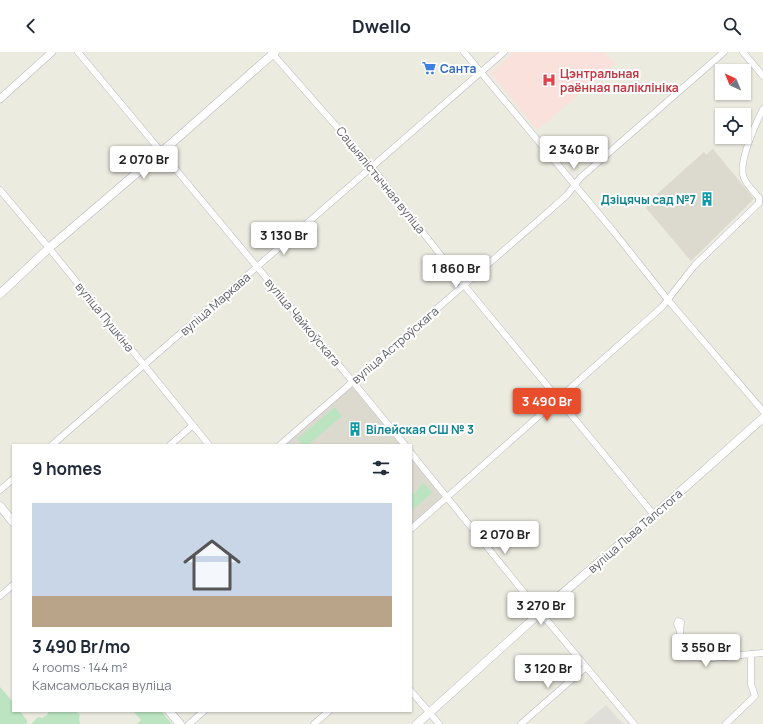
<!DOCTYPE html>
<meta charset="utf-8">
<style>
body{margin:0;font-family:Manrope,sans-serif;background:#f6f6f7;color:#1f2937;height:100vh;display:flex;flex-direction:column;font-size:15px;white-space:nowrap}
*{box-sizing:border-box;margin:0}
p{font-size:13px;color:#747a83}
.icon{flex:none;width:22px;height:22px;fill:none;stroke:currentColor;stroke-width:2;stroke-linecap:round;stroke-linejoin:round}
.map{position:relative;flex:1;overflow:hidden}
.side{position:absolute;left:12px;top:392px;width:400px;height:268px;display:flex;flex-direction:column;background:#fff;border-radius:0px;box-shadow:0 1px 3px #0004}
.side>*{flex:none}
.needle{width:26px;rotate:316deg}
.buttons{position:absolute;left:715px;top:12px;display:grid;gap:8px}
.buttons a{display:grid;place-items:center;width:36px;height:36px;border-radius:0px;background:#fff;box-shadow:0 1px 3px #0004;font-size:20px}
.price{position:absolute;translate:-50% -34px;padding:0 9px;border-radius:4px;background:#fff;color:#222;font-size:13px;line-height:26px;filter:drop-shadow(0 1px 2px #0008)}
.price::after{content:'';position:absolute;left:50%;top:24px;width:12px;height:9px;margin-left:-6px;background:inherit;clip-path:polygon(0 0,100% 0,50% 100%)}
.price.active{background:#e84e2b;color:#fff}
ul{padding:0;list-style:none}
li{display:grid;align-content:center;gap:8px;height:212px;padding:0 20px}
li span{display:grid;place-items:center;height:124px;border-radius:0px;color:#555}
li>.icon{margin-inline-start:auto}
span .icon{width:72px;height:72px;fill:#fffc;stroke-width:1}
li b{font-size:17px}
h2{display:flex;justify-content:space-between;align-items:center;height:48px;padding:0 20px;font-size:17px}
header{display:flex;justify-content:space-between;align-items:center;height:52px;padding:0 20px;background:#fff;font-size:18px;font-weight:700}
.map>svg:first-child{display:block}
.industrial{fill:#e0ded8}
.education{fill:#dcdacf}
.medical{fill:#fbe1db}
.green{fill:#bce4c1}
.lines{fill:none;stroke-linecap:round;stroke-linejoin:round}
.minor-casing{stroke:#b8bac0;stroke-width:7}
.tertiary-casing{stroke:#b8bac0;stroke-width:8}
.secondary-casing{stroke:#b6b9bf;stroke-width:9}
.minor{stroke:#fff;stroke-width:6}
.tertiary{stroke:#fff;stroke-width:7}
.secondary{stroke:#fff;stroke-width:8}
.labels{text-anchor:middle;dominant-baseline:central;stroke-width:4;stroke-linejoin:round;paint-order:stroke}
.shop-label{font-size:12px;font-weight:bold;fill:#366cbe;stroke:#fff;text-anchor:start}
.health-label{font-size:12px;font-weight:bold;fill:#be3a42;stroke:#fff;text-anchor:start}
.street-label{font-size:12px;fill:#595c62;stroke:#fff}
.culture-label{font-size:12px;font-weight:bold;fill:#0d838f;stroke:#fff;text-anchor:end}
</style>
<header><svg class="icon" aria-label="back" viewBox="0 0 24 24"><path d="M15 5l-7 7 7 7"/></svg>Dwello<svg class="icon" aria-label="search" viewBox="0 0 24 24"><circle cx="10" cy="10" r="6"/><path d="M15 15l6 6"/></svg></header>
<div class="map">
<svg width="763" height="672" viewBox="0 0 763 672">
<rect width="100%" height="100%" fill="#ecebe0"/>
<!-- industrial -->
<path class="industrial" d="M606,653l17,19h-39z"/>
<!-- education -->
<g class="education">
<path d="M713,97l41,50 -63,62 -45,-53 3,-5 8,-9 47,-42 2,3z"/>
<path d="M353,334l48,59h-117z"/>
<path d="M411,406l31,39 -31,28z"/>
</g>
<!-- medical -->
<path class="medical" d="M514,0h90l11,12 -78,66 -46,-57z"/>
<!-- green -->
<g class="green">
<path d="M335,355l7,9 -34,29h-5l-6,-6z"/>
<path d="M424,431l8,10 -21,18v-16l5,-3 5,-8z"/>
<path d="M0,635l13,15v9h7l8,11 -3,2h-25z"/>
<path d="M49,659h16l2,1 9,-1 4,4 -1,4 1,5h-49l7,-7 4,1 5,-3z"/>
<path d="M133,659h28l11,13h-35l4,-4z"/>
</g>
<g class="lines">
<defs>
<g id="minor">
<path d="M78,0l275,330 52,63"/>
<path d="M271,0l96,109 97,124 190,230"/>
<path d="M464,0l150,180 54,68 95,111"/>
<path d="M743,0l20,24"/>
<path d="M0,138l49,58 160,197"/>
<path d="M52,393l452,-393"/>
<path d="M170,393l22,-19"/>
<path d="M280,393l260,-226 27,-24 13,-17 144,-126"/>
<path d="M411,401l124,153 99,118"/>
<path d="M0,438l13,-11"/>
<path d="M411,477l251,-222 32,-41 65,-63v-5c-4,-6 -12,-12 -15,-20 -7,-14 12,-55 19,-69"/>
<path d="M0,544l13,-11"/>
<path d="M680,579l-3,-7 1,-3 3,1c-6,39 15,38 44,35 13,-2 25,-3 38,-4"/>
<path d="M411,639l28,33"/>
<path d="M189,672l15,-13"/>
<path d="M314,672l15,-13"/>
<path d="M521,672l65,-57"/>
<path d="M726,672l29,-28 -4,-12v-30"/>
</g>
<path id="tertiary" d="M0,47l52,-47"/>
<g id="secondary">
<path d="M0,242l49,-46 124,-106 102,-90"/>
<path d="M0,454l13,16"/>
<path d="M169,659l11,13"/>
<path d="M417,672l124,-112 113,-97 109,-97"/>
</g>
</defs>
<!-- minor casing -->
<use href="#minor" class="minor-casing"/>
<!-- tertiary casing -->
<use href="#tertiary" class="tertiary-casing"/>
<!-- secondary casing -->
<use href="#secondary" class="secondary-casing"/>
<!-- minor -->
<use href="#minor" class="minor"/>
<!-- tertiary -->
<use href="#tertiary" class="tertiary"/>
<!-- secondary -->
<use href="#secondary" class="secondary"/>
</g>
<!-- icons -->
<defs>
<symbol id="supermarket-bare" viewBox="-9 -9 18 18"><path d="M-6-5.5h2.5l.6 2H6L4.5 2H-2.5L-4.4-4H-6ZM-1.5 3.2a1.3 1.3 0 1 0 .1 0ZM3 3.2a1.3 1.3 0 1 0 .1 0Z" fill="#3f7fe0" stroke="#fff" stroke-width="2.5" paint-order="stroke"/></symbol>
<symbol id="hospital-bare" viewBox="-9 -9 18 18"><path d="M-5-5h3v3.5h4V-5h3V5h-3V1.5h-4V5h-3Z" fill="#e0444e" stroke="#fff" stroke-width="2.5" paint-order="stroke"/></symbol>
<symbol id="building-bare" viewBox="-9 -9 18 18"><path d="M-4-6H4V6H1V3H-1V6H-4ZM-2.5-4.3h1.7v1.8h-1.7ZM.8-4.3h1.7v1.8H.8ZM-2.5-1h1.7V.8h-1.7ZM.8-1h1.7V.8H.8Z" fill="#0f9aa8" stroke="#fff" stroke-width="2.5" paint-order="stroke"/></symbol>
</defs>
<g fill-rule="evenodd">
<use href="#supermarket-bare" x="419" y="6" width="20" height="20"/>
<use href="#hospital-bare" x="539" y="18" width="20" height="20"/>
<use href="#building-bare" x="697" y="137" width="20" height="20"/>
<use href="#building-bare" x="345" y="367" width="20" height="20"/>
</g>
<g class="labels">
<!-- shop labels -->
<g class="shop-label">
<text x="440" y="16">Санта</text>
</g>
<!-- health labels -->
<g class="health-label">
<text x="560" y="21">Цэнтральная<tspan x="560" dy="14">раённая паліклініка</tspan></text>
</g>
<!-- street labels -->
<g class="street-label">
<text transform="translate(381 128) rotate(51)">Сацыялістычная вуліца</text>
<text transform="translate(215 252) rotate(-41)">вуліца Маркава</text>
<text transform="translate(105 265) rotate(51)">вуліца Пушкіна</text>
<text transform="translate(303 270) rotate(50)">вуліца Чайкоўскага</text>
<text transform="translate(395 293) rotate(-41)">вуліца Астроўскага</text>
<text transform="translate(635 479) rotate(-41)">вуліца Льва Талстога</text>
</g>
<!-- culture labels -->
<g class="culture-label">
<text x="696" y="147">Дзіцячы сад №7</text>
<text x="366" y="377" text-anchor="start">Вілейская СШ № 3</text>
</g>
</g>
</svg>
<div class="buttons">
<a><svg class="needle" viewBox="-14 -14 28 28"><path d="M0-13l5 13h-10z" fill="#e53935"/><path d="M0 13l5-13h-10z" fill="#747a83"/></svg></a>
<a><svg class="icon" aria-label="locate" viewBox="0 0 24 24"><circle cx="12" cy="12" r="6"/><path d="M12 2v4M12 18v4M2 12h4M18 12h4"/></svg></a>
</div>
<b class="price" style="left:574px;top:118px">2 340 Br</b>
<b class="price" style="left:144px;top:128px">2 070 Br</b>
<b class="price" style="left:284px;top:204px">3 130 Br</b>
<b class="price" style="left:456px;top:237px">1 860 Br</b>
<b class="price active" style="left:547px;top:370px">3 490 Br</b>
<b class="price" style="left:505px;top:503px">2 070 Br</b>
<b class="price" style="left:541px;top:574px">3 270 Br</b>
<b class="price" style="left:706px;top:616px">3 550 Br</b>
<b class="price" style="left:548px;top:637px">3 120 Br</b>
<section class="side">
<h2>9 homes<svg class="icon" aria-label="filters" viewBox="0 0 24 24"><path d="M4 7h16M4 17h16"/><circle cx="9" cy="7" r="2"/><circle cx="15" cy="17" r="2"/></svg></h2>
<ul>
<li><span style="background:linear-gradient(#c9d6e8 75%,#b9a48a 0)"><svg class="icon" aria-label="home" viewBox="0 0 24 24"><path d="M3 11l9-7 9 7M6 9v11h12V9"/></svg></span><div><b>3 490 Br/mo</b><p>4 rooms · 144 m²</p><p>Камсамольская вуліца</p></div></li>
</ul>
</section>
</div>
